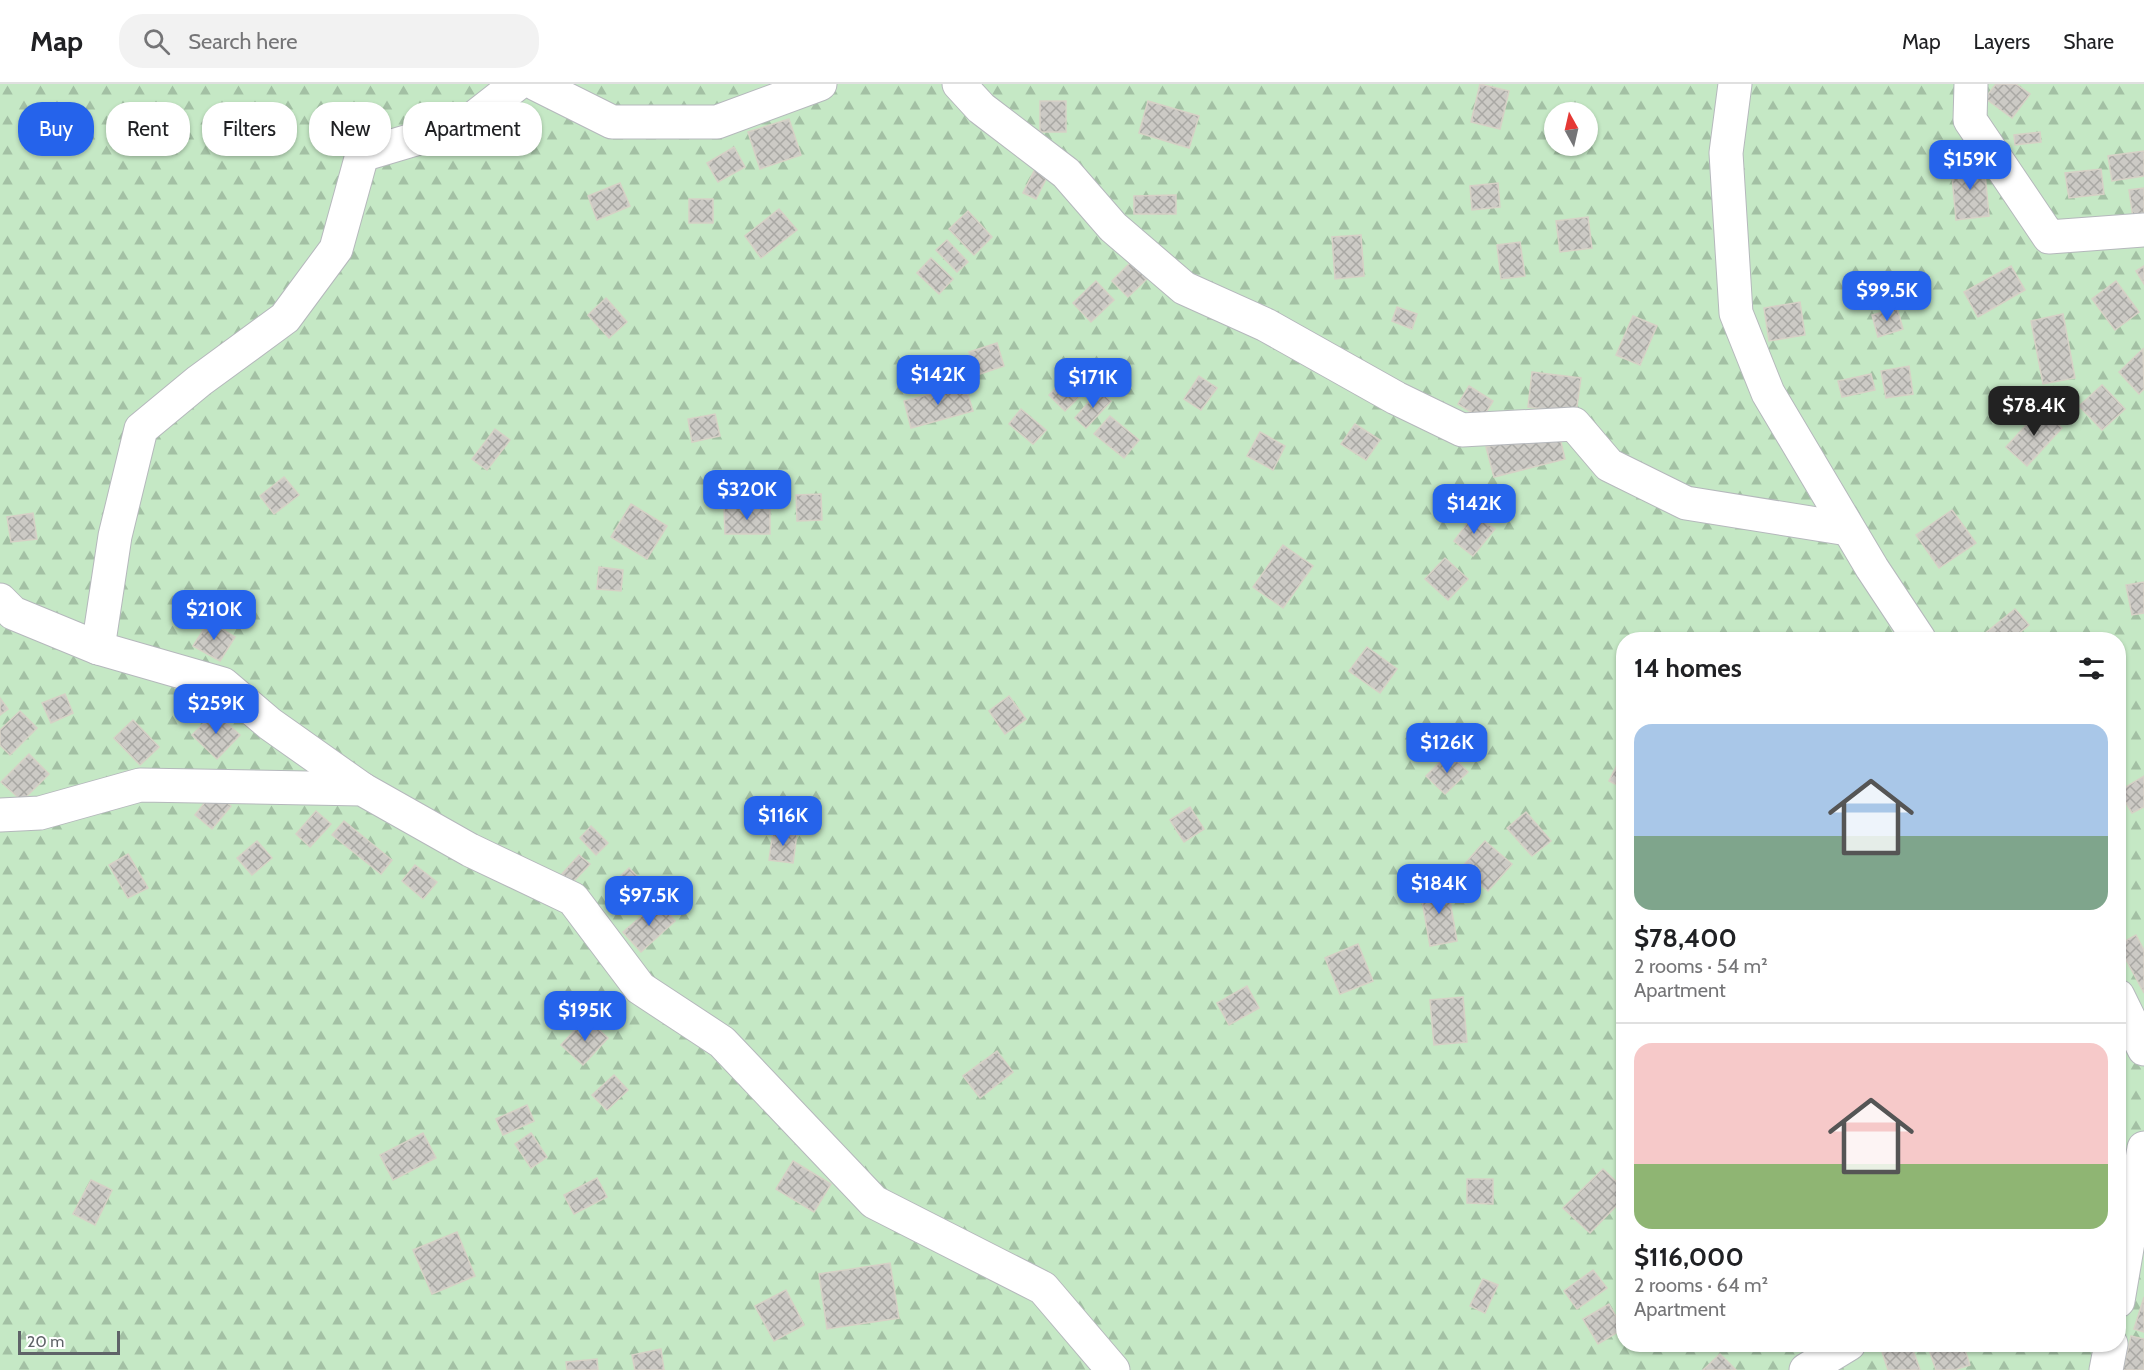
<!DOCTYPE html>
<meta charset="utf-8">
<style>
body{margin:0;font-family:Cabin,sans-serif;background:#f2f2f2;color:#202124;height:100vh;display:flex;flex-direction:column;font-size:22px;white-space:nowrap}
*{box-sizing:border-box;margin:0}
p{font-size:20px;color:#757577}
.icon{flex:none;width:33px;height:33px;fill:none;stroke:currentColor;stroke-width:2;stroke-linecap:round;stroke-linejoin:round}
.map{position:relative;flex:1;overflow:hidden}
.details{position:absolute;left:1616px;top:548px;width:510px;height:720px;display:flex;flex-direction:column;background:#fff;border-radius:24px;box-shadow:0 2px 4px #0004}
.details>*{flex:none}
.top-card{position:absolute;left:18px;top:18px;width:570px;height:54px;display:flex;gap:12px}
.needle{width:39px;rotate:352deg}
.fabs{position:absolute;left:1544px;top:18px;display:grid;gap:12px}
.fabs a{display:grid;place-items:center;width:54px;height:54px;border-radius:50%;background:#fff;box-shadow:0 2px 4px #0004;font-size:30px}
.scale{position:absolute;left:18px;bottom:15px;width:102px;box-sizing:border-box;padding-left:6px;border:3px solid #5f6368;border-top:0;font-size:16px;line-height:21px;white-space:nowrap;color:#5f6368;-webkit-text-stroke:4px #fff;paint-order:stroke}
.price{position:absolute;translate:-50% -51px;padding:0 14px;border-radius:12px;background:#2563eb;color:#fff;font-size:20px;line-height:39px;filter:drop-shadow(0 2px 3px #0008)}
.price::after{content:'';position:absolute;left:50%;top:36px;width:18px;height:14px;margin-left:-9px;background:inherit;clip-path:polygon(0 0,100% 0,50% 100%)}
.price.on{background:#222;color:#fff}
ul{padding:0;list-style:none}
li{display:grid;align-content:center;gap:12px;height:318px;padding:0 18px}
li+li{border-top:2px solid #e0e0e0}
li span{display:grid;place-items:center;height:186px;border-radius:18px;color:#555}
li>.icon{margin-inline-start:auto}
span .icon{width:108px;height:108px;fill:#fffc;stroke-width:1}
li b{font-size:26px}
h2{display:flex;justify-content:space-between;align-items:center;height:72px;padding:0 18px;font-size:26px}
.pill{padding:0 21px;border-radius:24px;background:#fff;box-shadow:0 2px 4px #0004;font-size:21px;line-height:54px}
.pill.on{background:#2563eb;color:#fff}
header{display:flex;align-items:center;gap:36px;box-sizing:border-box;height:84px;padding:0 30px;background:#fff;border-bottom:2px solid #e0e0e0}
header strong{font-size:28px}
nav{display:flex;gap:33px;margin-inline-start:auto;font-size:21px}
.search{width:420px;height:54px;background:#f2f2f2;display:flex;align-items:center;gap:15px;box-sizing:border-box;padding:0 21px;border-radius:24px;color:#757577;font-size:22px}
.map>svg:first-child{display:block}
.forest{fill:url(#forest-firs);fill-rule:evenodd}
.building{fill:url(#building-cross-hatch);stroke:#d6d1c6;stroke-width:1.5}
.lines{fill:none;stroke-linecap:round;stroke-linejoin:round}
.minor-casing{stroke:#b5b8bc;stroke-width:35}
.minor{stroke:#fff;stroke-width:33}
</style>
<header>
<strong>Map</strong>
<div class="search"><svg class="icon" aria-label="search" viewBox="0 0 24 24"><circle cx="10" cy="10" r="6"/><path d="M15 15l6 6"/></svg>Search here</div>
<nav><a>Map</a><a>Layers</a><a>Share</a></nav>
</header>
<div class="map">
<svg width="2144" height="1286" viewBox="0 0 2144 1286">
<defs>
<pattern id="forest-firs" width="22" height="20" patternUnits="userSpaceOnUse" patternTransform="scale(1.5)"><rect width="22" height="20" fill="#c5e8c5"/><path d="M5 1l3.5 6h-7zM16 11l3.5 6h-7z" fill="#a3c0a4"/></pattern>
<pattern id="building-cross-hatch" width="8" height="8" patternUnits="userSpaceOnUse" patternTransform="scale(1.5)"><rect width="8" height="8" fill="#cccac5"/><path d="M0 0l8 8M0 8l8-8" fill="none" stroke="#a9a8a4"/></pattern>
</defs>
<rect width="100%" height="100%" fill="#f1efe8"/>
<!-- forest -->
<path class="forest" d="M0,0h2144v1286h-2144zM1554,28h33v34h-33zM1623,555h495v705h-495z"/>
<!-- building -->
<g class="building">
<path d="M1480,0l29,7 -9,38 -29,-7z"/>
<path d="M1996,0h20l14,10 -18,24 -27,-20z"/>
<rect x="1040" y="17" width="26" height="31"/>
<path d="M1148,17l51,15 -10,32 -50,-15z"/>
<path d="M789,35l12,36 -41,14 -12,-37z"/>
<path d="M2040,48l1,10 -26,3 -1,-10z"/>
<path d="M734,63l11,20 -27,15 -11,-19z"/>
<path d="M2144,67v25l-32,5 -4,-25z"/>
<path d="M1984,78l5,54 -33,4 -5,-55z"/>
<path d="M1035,85l13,6 -12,24 -13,-6z"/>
<path d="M2101,85l3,25 -35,4 -4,-25z"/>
<path d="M620,99l10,23 -33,14 -9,-24z"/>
<path d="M1498,99l2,24 -28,3 -2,-24z"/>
<path d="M2144,104v29l-11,1 -4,-28z"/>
<path d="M1176,111v19h-42v-18z"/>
<rect x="689" y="115" width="24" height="24"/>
<path d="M779,125l18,21 -36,28 -16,-22z"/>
<path d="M968,127l24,26 -18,18 -25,-26z"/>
<path d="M1588,133l4,31 -32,4 -4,-31z"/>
<path d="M1361,151l3,41 -29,3 -3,-42z"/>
<path d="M947,156l21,22 -11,10 -21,-22z"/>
<path d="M1520,158l5,34 -24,3 -4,-34z"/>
<path d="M931,174l22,21 -14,15 -22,-21z"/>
<path d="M1135,174l17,16 -24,23 -16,-16z"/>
<path d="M2011,182l14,24 -47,27 -14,-25z"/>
<path d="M2144,182v18l-8,-13z"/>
<path d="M1096,197l18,19 -23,22 -18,-19z"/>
<path d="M2116,197l23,31 -24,18 -23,-31z"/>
<path d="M606,214l21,24 -18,16 -21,-23z"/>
<path d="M1800,218l5,33 -36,6 -5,-33z"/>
<path d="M1397,223l20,7 -5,15 -20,-8z"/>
<path d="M1897,224l6,21 -25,8 -6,-22z"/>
<path d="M2063,230l12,64 -32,6 -12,-63z"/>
<path d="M1633,232l24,10 -17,39 -24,-10z"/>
<path d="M997,259l7,23 -27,9 -8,-23z"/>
<path d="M2143,265l1,40 -5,5 -20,-22z"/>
<path d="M1909,282l4,28 -27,4 -5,-27z"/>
<path d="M1075,285l16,16 -26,26 -16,-16z"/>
<path d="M1532,288l49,6 -5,35 -48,-6z"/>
<path d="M1871,290l4,16 -33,7 -4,-16z"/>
<path d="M1199,292l18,12 -16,22 -17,-11z"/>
<path d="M965,301l8,26 -62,17 -7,-27z"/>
<path d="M2102,301l23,24 -23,21 -23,-24z"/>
<path d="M1469,302l24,15 -11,18 -24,-15z"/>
<path d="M1099,306l12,11 -25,27 -11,-10z"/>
<path d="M1021,325l25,21 -13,14 -24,-20z"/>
<path d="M2041,325l21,19 -35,38 -21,-19z"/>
<path d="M715,330l5,22 -28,6 -4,-23z"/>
<path d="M1110,332l29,24 -15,18 -30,-24z"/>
<path d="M1355,340l25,16 -14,20 -25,-16z"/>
<path d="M495,345l15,11 -23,30 -15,-11z"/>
<path d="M1558,346l7,29 -71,18 -8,-30z"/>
<path d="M1260,348l25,14 -12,24 -26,-14z"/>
<path d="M284,393l15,18 -25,19 -14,-18z"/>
<path d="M821,410l1,26 -25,1 -1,-26z"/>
<path d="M631,420l36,22 -20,33 -36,-22z"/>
<path d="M770,423v27h-45l-1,-26z"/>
<path d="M1952,426l24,33 -37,25 -23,-33z"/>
<path d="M33,429l4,26 -26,3 -4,-25z"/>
<path d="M1474,430l21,15 -22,27 -19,-15z"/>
<path d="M1283,461l30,21 -30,42 -30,-21z"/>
<path d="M1445,474l23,21 -20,21 -23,-21z"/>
<path d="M599,483l24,3 -2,21 -24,-2z"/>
<path d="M2144,498v31l-12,2 -6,-30z"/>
<path d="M2015,525l14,16 -17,14h-34z"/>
<path d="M209,537l26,16 -15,24 -27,-15z"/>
<path d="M1367,563l30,22 -17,24 -31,-22z"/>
<path d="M65,610l8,19 -22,10 -9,-20z"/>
<path d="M1009,612l17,23 -21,15 -16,-23z"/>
<path d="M0,614l8,11 -8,6z"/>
<path d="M20,627l17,17 -27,27 -10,-10v-15z"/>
<path d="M215,628l25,23 -23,24 -25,-24z"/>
<path d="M133,636l26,27 -19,18 -26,-27z"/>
<path d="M1449,669l19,19 -23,22 -19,-18z"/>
<path d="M29,670l20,20 -27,27 -21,-19z"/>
<path d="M1620,675l3,1v28l-14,-7z"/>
<path d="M2144,692v31l-12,6 -13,-22z"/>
<path d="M213,708l18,14 -19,23 -17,-14z"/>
<path d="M1190,723l14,22 -20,13 -14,-22z"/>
<path d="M316,727l15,13 -21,23 -14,-13z"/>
<path d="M1526,728l25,29 -19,15 -25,-28z"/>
<path d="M344,737l48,39 -11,14 -49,-39z"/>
<path d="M591,742l17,17 -12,12 -16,-17z"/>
<path d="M773,747l24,3 -4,29 -24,-3z"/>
<path d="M257,757l15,17 -20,17 -15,-17z"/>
<path d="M1485,757l27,23 -24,27 -27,-23z"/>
<path d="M128,770l20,34 -20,10 -19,-33z"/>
<path d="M579,771l11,9 -18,19 -10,-9z"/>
<path d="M415,781l22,17 -14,17 -21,-18z"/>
<path d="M629,784l20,20 -18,19 -21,-21z"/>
<path d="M1447,800l10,57 -27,5 -10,-57z"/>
<path d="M658,818l17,19 -34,31 -18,-20z"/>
<path d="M2136,851l8,15v43l-26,-48z"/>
<path d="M1358,860l15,37 -33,13 -15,-36z"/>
<path d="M1247,902l12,22 -30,17 -12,-22z"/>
<path d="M1463,913l4,45 -33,3 -4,-45z"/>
<path d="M586,934l22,20 -25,27 -22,-20z"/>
<path d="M997,967l16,21 -33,26 -17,-22z"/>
<path d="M614,991l14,15 -21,20 -15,-15z"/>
<path d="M527,1021l7,16 -31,14 -7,-16z"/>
<path d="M423,1049l13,25 -43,22 -13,-25z"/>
<path d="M531,1049l16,24 -16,11 -16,-24z"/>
<path d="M793,1077l38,23 -17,28 -38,-23z"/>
<path d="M1603,1085l20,19v11l-33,34 -27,-25z"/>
<path d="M597,1094l10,19 -33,17 -10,-19z"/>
<path d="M1467,1095h26v25l-26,-1z"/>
<path d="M91,1096l21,10 -17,35 -22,-11z"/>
<path d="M457,1148l18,44 -43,18 -19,-44z"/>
<path d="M890,1179l9,55 -72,11 -8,-55z"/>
<path d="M1593,1186l14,18 -30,21 -13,-18z"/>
<path d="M1483,1195l15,6 -13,28 -15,-7z"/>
<path d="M786,1206l18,35 -30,16 -19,-35z"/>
<path d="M2144,1213v35l-10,-3z"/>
<path d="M1609,1220l14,25 -25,15 -15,-25z"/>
<path d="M2131,1252l13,3v31h-21z"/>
<path d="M1897,1260h14l9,26h-32l-7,-21z"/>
<path d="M1927,1260h36l7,21 -16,5h-18z"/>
<path d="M661,1265l3,21h-29l-3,-15z"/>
<path d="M1720,1270l16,16h-33z"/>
<path d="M597,1275l1,11h-31l-1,-8z"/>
</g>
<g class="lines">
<defs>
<g id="minor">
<path d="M536,0l76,38h105l103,-38"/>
<path d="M959,0l22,24 85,65 47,54 71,61 82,37 130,73 66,32 112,-6 35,41 77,38 162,26"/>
<path d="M1735,0l-9,69 10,160 32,80 104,175 47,71"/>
<path d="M1971,0l-1,36 79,117 95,-7"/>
<path d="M0,516l13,13 85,35 125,36 47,40 92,65"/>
<path d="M98,564l17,-112 26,-107 58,-48 86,-63 51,-69 26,-94 104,-31 51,-40"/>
<path d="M0,731l40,-2 100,-28 222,4 108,61 103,49 67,89 82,54 152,160 169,86 70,82"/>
<path d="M2118,912l26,53"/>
<path d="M2118,1217l26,-153"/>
<path d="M1806,1286l43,-26"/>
<path d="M2106,1286l5,-26"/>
</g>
</defs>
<!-- minor casing -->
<use href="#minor" class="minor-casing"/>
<!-- minor -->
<use href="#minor" class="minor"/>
</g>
</svg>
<div class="fabs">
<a><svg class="needle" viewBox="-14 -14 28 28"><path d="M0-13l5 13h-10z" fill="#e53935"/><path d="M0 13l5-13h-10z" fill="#757577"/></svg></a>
</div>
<div class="scale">20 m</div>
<b class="price" style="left:1970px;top:107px">$159K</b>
<b class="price" style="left:1887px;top:238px">$99.5K</b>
<b class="price" style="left:938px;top:322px">$142K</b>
<b class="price" style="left:1093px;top:325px">$171K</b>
<b class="price on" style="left:2034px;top:353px">$78.4K</b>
<b class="price" style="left:747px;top:437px">$320K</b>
<b class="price" style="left:1474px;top:451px">$142K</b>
<b class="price" style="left:214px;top:557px">$210K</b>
<b class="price" style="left:216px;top:651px">$259K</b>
<b class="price" style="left:1447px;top:690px">$126K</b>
<b class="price" style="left:783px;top:763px">$116K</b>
<b class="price" style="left:1439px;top:831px">$184K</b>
<b class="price" style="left:649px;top:843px">$97.5K</b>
<b class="price" style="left:585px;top:958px">$195K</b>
<div class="top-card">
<a class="pill on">Buy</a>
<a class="pill">Rent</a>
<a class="pill">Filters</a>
<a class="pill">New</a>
<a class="pill">Apartment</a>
</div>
<section class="details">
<h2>14 homes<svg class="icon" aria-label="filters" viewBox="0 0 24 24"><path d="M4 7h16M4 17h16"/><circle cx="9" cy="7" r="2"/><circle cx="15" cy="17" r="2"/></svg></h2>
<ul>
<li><span style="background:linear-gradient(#a9c7e8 60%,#7fa58c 0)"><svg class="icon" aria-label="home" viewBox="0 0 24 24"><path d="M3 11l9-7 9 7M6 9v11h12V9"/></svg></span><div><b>$78,400</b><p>2 rooms · 54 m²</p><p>Apartment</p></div></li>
<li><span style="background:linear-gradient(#f6c9c9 65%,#8fb573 0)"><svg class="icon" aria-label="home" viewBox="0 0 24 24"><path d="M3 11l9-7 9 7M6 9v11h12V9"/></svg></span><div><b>$116,000</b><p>2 rooms · 64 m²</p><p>Apartment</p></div></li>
</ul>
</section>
</div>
